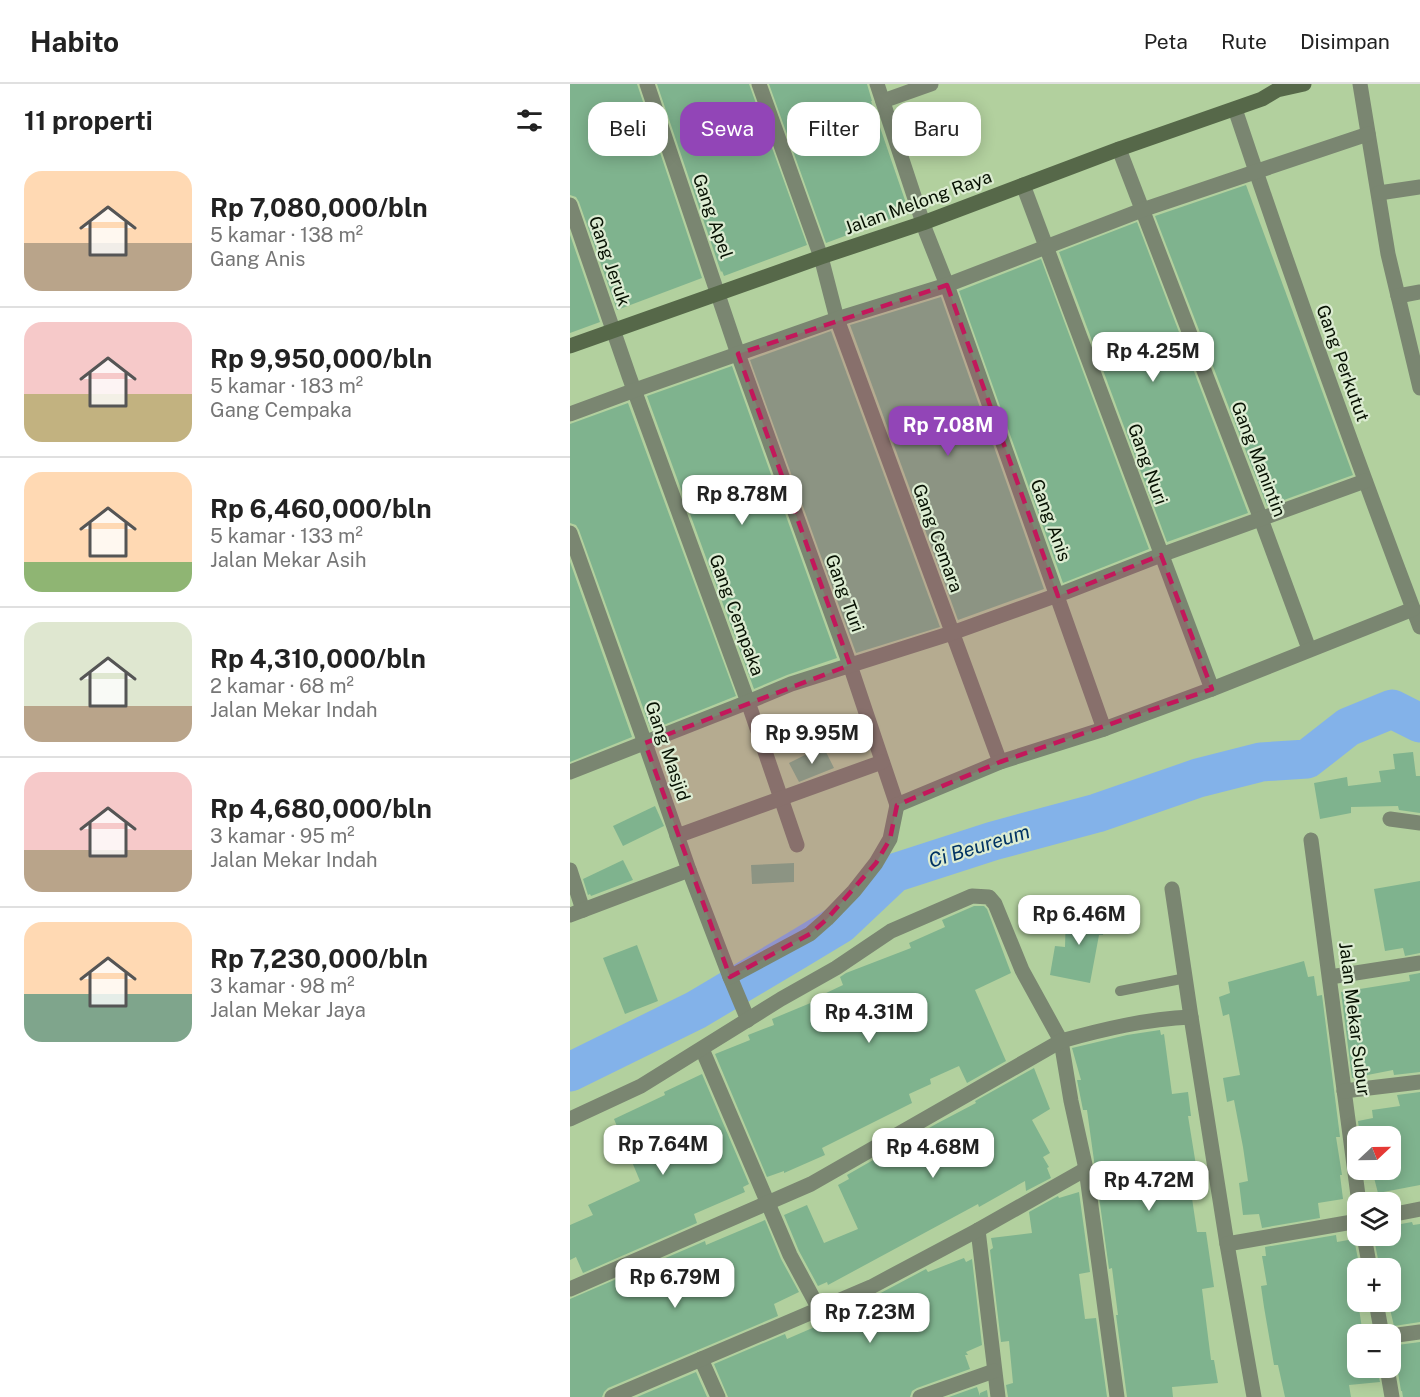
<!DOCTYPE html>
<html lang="id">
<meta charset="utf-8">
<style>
body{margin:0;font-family:"Public Sans",sans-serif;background:#f2f2f2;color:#222;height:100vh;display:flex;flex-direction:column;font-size:22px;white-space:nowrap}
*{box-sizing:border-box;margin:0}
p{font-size:20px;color:#767676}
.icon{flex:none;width:33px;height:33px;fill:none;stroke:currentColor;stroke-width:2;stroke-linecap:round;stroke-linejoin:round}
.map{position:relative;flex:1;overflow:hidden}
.panel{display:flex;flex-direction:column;background:#fff;width:570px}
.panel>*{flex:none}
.guide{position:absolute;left:18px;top:18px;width:570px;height:54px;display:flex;gap:12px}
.needle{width:39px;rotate:68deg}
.fabs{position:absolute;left:777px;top:1042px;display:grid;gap:12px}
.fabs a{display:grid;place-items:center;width:54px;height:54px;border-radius:12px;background:#fff;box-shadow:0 3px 15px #0003;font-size:30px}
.price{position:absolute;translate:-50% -51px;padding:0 14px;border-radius:12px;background:#fff;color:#222;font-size:20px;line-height:39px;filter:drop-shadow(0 2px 3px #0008)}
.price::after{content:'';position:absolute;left:50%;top:36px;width:18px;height:14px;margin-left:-9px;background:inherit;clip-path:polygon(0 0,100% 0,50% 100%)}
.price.selected{background:#9245b7;color:#fff}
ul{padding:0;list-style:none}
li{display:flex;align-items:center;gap:18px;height:150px;padding:0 24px}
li+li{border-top:2px solid #e0e0e0}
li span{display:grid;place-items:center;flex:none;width:168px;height:120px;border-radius:18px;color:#555}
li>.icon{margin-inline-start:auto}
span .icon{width:72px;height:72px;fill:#fffc;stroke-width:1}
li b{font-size:26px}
h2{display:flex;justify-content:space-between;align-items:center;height:72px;padding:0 24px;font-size:26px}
.chip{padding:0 21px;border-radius:18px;background:#fff;box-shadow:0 3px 15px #0003;font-size:21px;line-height:54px}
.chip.selected{background:#9245b7;color:#fff}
header{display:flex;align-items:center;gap:36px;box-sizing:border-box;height:84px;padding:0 30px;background:#fff;border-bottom:2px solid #e0e0e0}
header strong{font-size:28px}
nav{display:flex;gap:33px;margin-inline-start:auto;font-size:21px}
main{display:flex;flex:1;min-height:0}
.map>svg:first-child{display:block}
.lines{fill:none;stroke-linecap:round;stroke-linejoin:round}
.river{stroke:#83b2e9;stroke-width:39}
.building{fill:#7fb38e}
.service{stroke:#7a8671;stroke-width:10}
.minor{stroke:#7a8671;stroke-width:15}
.secondary{stroke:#566849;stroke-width:15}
.marked{fill:#c2185b;fill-opacity:0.2;stroke:#c2185b;stroke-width:4.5;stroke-dasharray:12 8;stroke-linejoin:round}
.labels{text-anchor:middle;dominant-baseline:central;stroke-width:4.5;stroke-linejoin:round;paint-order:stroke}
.street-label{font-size:18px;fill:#071102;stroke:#dcecd2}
.water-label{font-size:20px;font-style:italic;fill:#003363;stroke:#dcecd2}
</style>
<header>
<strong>Habito</strong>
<nav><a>Peta</a><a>Rute</a><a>Disimpan</a></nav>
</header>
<main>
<section class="panel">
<h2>11 properti<svg class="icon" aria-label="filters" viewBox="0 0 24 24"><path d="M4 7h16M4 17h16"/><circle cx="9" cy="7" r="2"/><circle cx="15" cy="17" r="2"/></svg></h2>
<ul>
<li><span style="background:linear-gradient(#ffd9b3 60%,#b9a48a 0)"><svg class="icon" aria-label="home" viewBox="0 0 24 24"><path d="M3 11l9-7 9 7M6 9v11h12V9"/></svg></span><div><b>Rp 7,080,000/bln</b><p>5 kamar · 138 m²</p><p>Gang Anis</p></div></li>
<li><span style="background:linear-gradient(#f6c9c9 60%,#c2b280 0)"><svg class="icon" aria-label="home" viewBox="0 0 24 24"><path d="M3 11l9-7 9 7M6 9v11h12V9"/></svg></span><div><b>Rp 9,950,000/bln</b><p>5 kamar · 183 m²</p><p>Gang Cempaka</p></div></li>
<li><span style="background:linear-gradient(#ffd9b3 75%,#8fb573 0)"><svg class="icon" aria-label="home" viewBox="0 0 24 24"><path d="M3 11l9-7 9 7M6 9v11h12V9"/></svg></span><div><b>Rp 6,460,000/bln</b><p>5 kamar · 133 m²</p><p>Jalan Mekar Asih</p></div></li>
<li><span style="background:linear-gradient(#dfe7d0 70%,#b9a48a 0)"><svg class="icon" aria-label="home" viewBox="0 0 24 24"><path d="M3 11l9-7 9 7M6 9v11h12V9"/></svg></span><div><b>Rp 4,310,000/bln</b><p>2 kamar · 68 m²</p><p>Jalan Mekar Indah</p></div></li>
<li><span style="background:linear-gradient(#f6c9c9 65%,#b9a48a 0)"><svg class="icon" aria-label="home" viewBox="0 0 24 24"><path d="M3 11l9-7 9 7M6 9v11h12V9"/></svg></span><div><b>Rp 4,680,000/bln</b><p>3 kamar · 95 m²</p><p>Jalan Mekar Indah</p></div></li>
<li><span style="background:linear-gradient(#ffd9b3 60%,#7fa58c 0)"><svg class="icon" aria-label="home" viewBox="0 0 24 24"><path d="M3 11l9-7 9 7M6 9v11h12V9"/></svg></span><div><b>Rp 7,230,000/bln</b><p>3 kamar · 98 m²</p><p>Jalan Mekar Jaya</p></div></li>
</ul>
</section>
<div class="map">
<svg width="850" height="1313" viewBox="0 0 850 1313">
<rect width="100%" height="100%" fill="#b2d09e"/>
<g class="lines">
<!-- river -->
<path class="river" d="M0,988l126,-62 101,-60 43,-26 54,-51 99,-32 104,-28 101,-35 63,-16 46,-3 41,-32 44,-18 28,14"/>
</g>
<!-- building -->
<g class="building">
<path d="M0,0h67l65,194 -85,32 -38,-108 -3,-5 -6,-2z"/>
<path d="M87,0h92l58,161 -83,31 -2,-5 -1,1z"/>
<path d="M199,0h98l5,17h-1l38,111 -83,31z"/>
<path d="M676,101l107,290 -86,31 -112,-290z"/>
<path d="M567,138l111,291 -81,29 -108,-290z"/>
<path d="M0,151l30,87 -30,11z"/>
<path d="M471,175l108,290 -86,34 -104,-292z"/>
<path d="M371,213l103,292 -86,31 -108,-295z"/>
<path d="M261,247l109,296 -84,26 -106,-293z"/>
<path d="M162,282l105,292 -50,17 -33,14 -107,-293z"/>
<path d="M58,319l108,293 -85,34 -72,-200 -3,-5 -6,-2v-99z"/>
<path d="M0,478l62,175 -62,25z"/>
<path d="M253,662l11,22 -35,14 -10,-19z"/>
<path d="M843,668l3,24h4v37l-21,-3 -1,-4 -47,1v6l-31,6 -6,-36 33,-6 1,9 33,-4 -2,-11 16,-2 -2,-15z"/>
<path d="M85,722l9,20 -41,20 -10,-20z"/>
<path d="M53,776l10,20 -42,16 -1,-2 -2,1 -5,-16z"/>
<path d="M224,779v19l-42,2 -1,-19z"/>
<path d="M850,797v72l-15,3 -2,-8 -18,3 -11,-62z"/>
<path d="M404,822h10l3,3 24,64 -36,17 31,71 -39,22 -8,-17 -29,13 1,5 -22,10 3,9 -90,45 3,7 -41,18v-2l-17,6 -52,-123 35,-14 -2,-5 26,-10 -2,-6 53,-22 -1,-3 19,-9 -3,-8 6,-4 65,-25 -2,-5 36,-16 -3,-7z"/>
<path d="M496,826l38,2 -1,23h-4l-9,48 -40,-8 5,-29 10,1z"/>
<path d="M67,861l21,56 -33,13 -22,-56z"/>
<path d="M734,877l4,16 6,-1 3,20 5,-1 18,142h-4l6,38h-2l3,24 -25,4 2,15 -58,10 -3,-14 -16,1 -4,-32 9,-2 -5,-34 -9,-47 -7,2 -4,-24 17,-3 -11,-61 -6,2 -4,-19 11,-4 -2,-11z"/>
<path d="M850,889v99l-26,3 -1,-5 -41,8 -11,-86 69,-11 -1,-6z"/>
<path d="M590,946l1,5 3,-1 8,60 16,-2 3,24h-3l11,68 -9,1 7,47h9l8,55 -12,2 9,71h3l4,23 -46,4 1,10h-46l-11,-82h2l-6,-47 -3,1 -22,-159h-4l-6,-30h4l-9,-32 55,-13z"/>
<path d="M464,984l16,41 -18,11 18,33 -7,4 6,10 -2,1 4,10 -25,13 -1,-10 -46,26 -1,-3 -150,81 -1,-3 -9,4 -19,-35 -15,-36 23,-10 17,38 34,-14 -20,-44 11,-6 -2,-4 89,-51 40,-21 -1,-2z"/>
<path d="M132,990l47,110 -6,3 2,5 -51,22 3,9 -114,50 -7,-16 -6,3v-35l23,-10 -5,-10 52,-24 -26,-62 51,-24 -1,-3z"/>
<path d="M850,1008v93l-42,8 -6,-23h18v-33h-30l-2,-16 15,-3 -1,-8 28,-4 -3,-11z"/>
<path d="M509,1108l11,80 -11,2 6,45 11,-1 11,79h-99l-2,-12 7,-2 -4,-42 -8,1 -11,-92 3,-2 -2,-10 41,-5 -3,-21 29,-16 1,2z"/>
<path d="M195,1136l16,39 18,33 -25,12 4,12 -170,72 -4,4 -2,5h-32v-98l135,-58 1,4z"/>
<path d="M842,1138l1,3 7,-1v98l-26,4 -4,-17v-40h-10l-6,-30 16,-3v-10z"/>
<path d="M766,1151l1,7 17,-3 6,30h-2v33l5,33h-5v33h19l3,14 -31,3 2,12h-66l-7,-32h-4l-10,-58 -3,-21 6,-1 -5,-29h4l-1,-9z"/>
<path d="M394,1174l2,4 6,-3 10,86 -16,7 2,3h-3l5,14 -53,19 -5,3 -2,6h-182l-14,-33 71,-30 2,5 37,-16 16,-6 -2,-5 37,-16 51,-27 2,3z"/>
<path d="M850,1258v55h-17l-1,-6h-1l-4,-25 -4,-5 -3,-15z"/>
<path d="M126,1288l11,25h-70z"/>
<path d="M407,1303l3,9v-3l7,-3 1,7h-39z"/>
</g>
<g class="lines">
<!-- service -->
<path class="service" d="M550,907l66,-13"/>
<!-- minor -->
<g class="minor">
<path d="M77,0l91,270 112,311 47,140"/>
<path d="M189,0l62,173 16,62 163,443"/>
<path d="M307,0l49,148 21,53 157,444"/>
<path d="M790,0l28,170 32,134"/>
<path d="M313,17l48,-17"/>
<path d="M665,25c58,174 120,347 185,518"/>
<path d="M549,65l142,370 48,130"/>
<path d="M453,101l189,504"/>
<path d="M809,109l41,-6"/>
<path d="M0,121l59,171 119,326 49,143"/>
<path d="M828,212l22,-4"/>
<path d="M0,330l65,-24 202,-71 110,-34 195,-75 226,-76"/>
<path d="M0,449l75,210 44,127 41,107 18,43"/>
<path d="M0,688l178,-70 43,-18 161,-51 114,-41 95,-37 204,-74"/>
<path d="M327,721l103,-43 104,-33 108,-40 201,-80"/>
<path d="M820,735l30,4"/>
<path d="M107,752l205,-74"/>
<path d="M741,756l48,363"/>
<path d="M0,786l13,40"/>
<path d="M602,805l19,128 36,227 27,153"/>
<path d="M0,831l119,-45"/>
<path d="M160,893l80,-43 17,-15 27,-28 22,-28 14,-24 7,-34"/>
<path d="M760,893l90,-14"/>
<path d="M132,965l88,206 29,54"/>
<path d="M774,1007l76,-9"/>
<path d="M0,1035l71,-33 140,-87 55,-31 55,-37 81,-35 17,1 6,7 27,66 39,71 10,60 15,68 31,228"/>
<path d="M820,1131l30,-6"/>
<path d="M408,1146l20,167"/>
<path d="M794,1152l6,33"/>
<path d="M657,1160l131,-23"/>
<path d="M0,1205l241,-105 250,-143c43,-12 85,-22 130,-24"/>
<path d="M806,1218l6,33"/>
<path d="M820,1252l30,-4"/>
<path d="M131,1275l17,38"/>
<path d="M817,1284l5,29"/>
<path d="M42,1313l259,-110 107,-57 108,-61"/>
<path d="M350,1313l74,-26"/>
</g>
<!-- secondary -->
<path class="secondary" d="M0,262l251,-89 102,-34 196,-74 143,-50 15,-9 27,-6"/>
</g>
<!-- marked area -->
<path class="marked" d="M377,201l111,311 103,-41 51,134 -212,73 -103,43 -7,34 -14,24 -49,56 -17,15 -80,43 -85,-234 205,-78 -112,-311z"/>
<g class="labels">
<!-- street labels -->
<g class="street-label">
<text transform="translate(348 118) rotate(-20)">Jalan Melong Raya</text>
<text transform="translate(143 132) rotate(71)">Gang Apel</text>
<text transform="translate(40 177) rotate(71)">Gang Jeruk</text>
<text transform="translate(773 279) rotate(70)">Gang Perkutut</text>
<text transform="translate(689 375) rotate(69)">Gang Manintin</text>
<text transform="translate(578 380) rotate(70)">Gang Nuri</text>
<text transform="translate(481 436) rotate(70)">Gang Anis</text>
<text transform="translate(368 454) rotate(70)">Gang Cemara</text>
<text transform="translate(275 509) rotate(70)">Gang Turi</text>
<text transform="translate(167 531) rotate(70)">Gang Cempaka</text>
<text transform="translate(98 667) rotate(71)">Gang Masjid</text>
<text transform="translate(785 935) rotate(83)">Jalan Mekar Subur</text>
</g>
<!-- water labels -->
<g class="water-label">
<text transform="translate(409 762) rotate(-17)">Ci Beureum</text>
</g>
</g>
</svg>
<div class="fabs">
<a><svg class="needle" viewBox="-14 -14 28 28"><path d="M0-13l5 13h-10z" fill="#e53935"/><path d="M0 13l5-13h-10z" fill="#767676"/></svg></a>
<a><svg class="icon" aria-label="layers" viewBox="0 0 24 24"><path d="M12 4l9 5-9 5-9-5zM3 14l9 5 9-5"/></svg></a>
<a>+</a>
<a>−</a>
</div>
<b class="price" style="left:583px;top:299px">Rp 4.25M</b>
<b class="price selected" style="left:378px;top:373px">Rp 7.08M</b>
<b class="price" style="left:172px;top:442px">Rp 8.78M</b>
<b class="price" style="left:242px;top:681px">Rp 9.95M</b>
<b class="price" style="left:509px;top:862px">Rp 6.46M</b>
<b class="price" style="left:299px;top:960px">Rp 4.31M</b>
<b class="price" style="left:93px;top:1092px">Rp 7.64M</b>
<b class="price" style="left:363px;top:1095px">Rp 4.68M</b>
<b class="price" style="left:579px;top:1128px">Rp 4.72M</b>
<b class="price" style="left:105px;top:1225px">Rp 6.79M</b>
<b class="price" style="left:300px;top:1260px">Rp 7.23M</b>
<div class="guide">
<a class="chip">Beli</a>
<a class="chip selected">Sewa</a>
<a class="chip">Filter</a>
<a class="chip">Baru</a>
</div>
</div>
</main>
